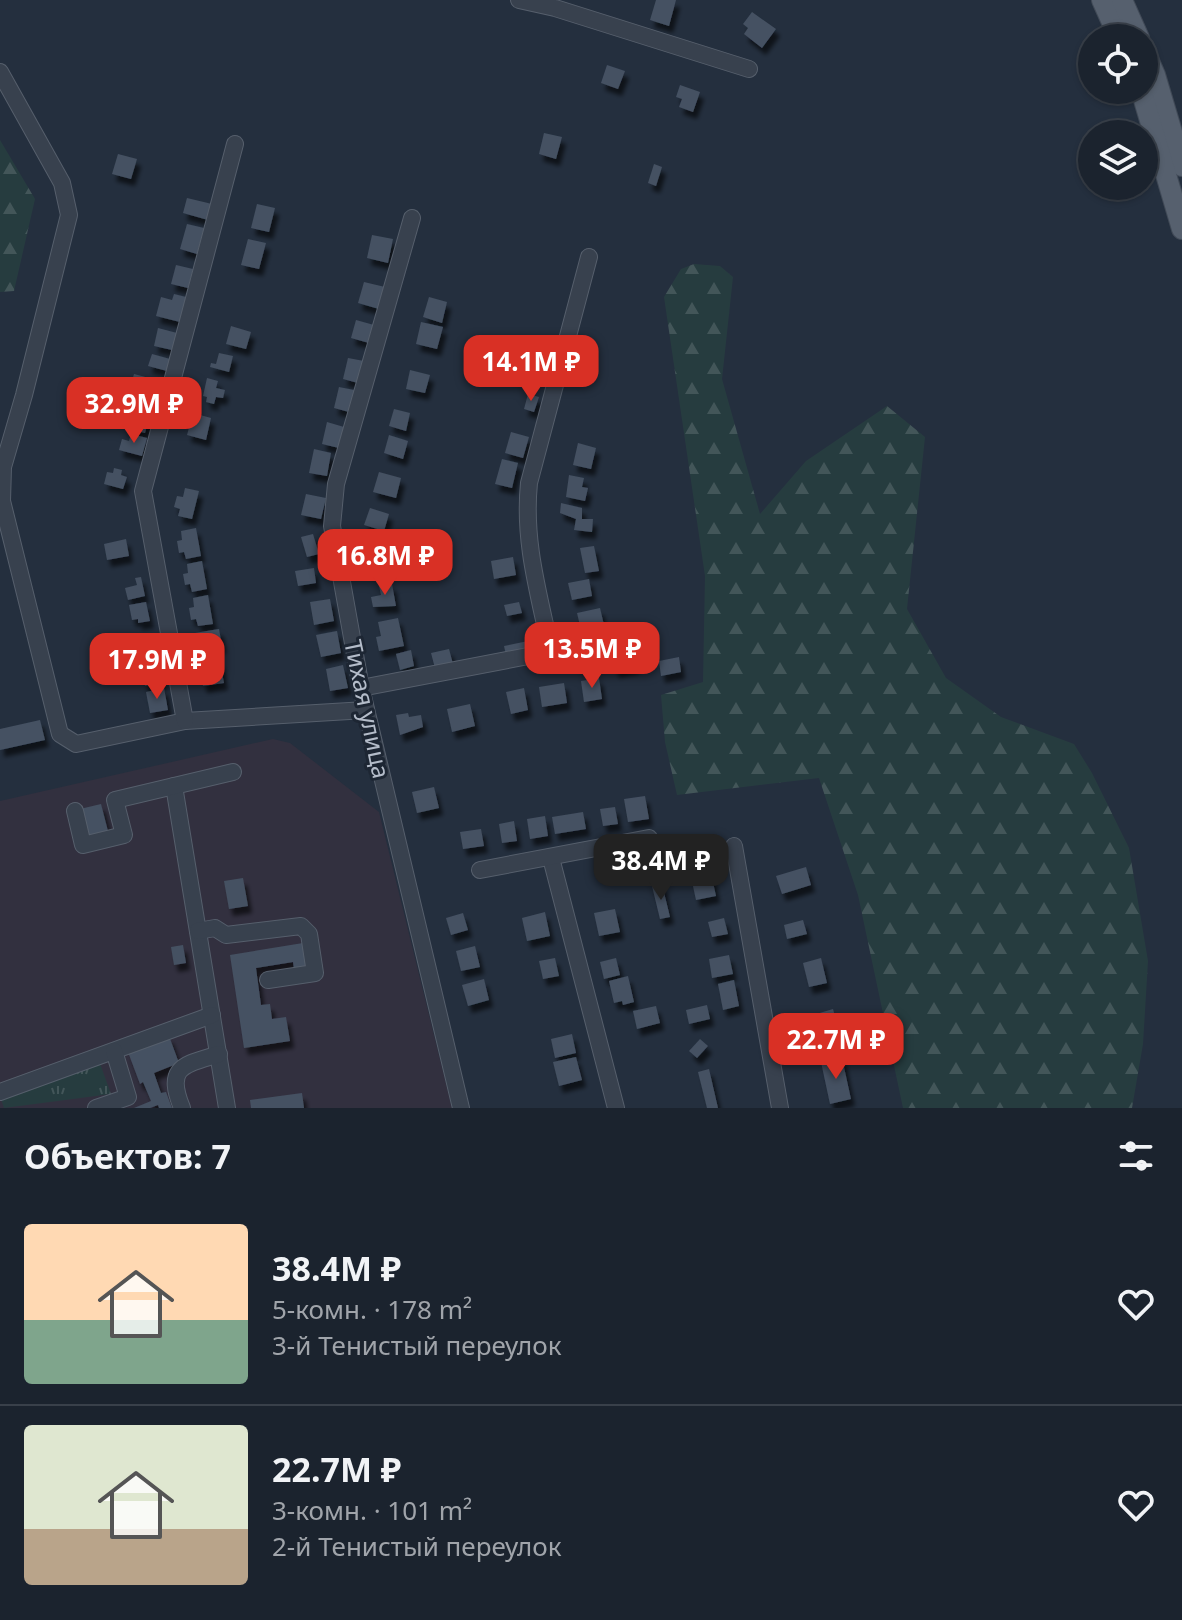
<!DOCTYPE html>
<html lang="ru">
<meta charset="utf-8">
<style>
body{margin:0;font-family:"Noto Sans",sans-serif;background:#242b36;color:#f1f3f6;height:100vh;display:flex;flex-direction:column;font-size:30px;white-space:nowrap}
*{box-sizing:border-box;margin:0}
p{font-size:26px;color:#a0a4aa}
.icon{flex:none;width:44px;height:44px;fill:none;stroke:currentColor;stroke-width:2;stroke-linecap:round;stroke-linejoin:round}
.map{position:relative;height:1108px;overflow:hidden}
.details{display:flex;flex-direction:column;background:#1b232e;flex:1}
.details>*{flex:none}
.tools{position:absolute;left:1078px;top:24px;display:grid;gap:16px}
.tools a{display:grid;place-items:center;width:80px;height:80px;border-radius:50%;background:#1b232e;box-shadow:0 2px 6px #0004,0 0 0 2px #39404a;font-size:40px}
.price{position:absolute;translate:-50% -68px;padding:0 18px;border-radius:16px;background:#d93025;color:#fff;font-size:26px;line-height:52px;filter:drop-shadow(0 2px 4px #0008)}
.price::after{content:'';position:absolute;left:50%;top:48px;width:24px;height:18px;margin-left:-12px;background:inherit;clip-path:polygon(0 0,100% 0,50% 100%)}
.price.current{background:#222;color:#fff}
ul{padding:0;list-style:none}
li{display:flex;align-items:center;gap:24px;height:200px;padding:0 24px}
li+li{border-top:2px solid #39404a}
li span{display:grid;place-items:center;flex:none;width:224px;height:160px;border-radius:8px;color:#555}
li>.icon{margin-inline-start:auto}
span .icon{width:96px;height:96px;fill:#fffc;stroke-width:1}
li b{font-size:34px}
h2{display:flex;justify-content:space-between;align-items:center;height:96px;padding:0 24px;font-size:34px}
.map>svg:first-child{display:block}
.medical{fill:#32303f}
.grass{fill:url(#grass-tufts)}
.forest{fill:url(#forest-firs)}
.building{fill:#455162;filter:url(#shadow)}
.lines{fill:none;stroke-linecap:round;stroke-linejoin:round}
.minor-casing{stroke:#565f6c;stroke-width:18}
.major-casing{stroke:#414a57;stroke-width:22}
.minor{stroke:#38414e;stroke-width:16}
.major{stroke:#56606e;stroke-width:20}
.labels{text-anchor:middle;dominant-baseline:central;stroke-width:6;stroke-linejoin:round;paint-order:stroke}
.street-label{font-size:24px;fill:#b4bcc9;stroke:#1d2633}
</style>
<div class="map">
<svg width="1182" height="1108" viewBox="0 0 1182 1108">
<defs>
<pattern id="grass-tufts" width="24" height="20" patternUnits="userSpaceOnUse" patternTransform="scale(2)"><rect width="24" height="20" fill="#263c3f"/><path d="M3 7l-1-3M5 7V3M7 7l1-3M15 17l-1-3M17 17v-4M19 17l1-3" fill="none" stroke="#435659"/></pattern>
<pattern id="forest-firs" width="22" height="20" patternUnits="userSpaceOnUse" patternTransform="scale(2)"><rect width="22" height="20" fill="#263c3f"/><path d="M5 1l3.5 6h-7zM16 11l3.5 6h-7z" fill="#435659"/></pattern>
<filter id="shadow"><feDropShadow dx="4" dy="7" stdDeviation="2" flood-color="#0009"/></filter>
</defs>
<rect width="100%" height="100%" fill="#242f3e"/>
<!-- medical -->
<path class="medical" d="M273,739l17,4 89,69 73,296h-452v-307z"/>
<!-- grass -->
<path class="grass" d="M98,1058l13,36 -107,14 -4,-12z"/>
<!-- forest -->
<g class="forest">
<path d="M0,140l35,59 -21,92 -14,1z"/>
<path d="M694,264l26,2 13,11 -11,102 38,135 46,-53 81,-55 38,31 -18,172 39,69 55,39 73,27 18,29 37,75 19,113 -5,83 -11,64h-229l-45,-213 -39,-117 -142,17 -12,-53 -4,-47 42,-13 2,-106 -41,-279 17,-28z"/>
</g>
<!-- building -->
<g class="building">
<path d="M656,0h20l-7,26 -19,-6z"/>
<path d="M752,12l24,17 -14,19 -18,-14 4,-6 -5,-4z"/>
<path d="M607,65l18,6 -7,18 -17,-6z"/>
<path d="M680,85l20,7 -7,20 -14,-5 3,-8 -6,-2z"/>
<path d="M544,133l18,4 -6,22 -17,-5z"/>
<path d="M118,154l19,5 -6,20 -19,-5z"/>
<path d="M654,164l8,3 -6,19 -8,-3z"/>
<path d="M187,198l25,6 -4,16 -25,-7z"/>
<path d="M257,204l18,4 -6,24 -18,-4z"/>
<path d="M187,224l17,4 -7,26 -17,-5z"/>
<path d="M372,235l21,4 -5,24 -21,-5z"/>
<path d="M248,239l18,4 -7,26 -18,-4z"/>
<path d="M176,265l17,4 -5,19 -17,-4z"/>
<path d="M364,282l21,5 -6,22 -21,-6z"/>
<path d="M174,294l12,3 -6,25 -24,-6 5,-19 11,3z"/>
<path d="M429,297l18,5 -5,21 -19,-6z"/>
<path d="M356,320l18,5 -5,18 -18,-5z"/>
<path d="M421,322l22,5 -6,22 -21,-5z"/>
<path d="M231,326l20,6 -5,17 -20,-5z"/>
<path d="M158,328l19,5 -5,17 -18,-4z"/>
<path d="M219,353l14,3 -4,16 -19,-5 1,-4 5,1z"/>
<path d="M152,354l18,5 -3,12 -19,-5z"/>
<path d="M348,358l16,3 -6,22 -15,-4z"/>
<path d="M410,370l20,5 -5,18 -19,-4z"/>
<path d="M134,374l19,5 -5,18 -19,-5z"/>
<path d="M207,378l11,3 -2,7 9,2 -2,8 -7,-1 -2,7 -8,-2 1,-5 -4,-1z"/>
<path d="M339,387l15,3 -5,22 -15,-4z"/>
<path d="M528,394l11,3 -5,15 -10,-3z"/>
<path d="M132,403l20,5 -7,25 -20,-5z"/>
<path d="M394,409l16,4 -4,18 -17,-5z"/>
<path d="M193,413l18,5 -5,22 -19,-5z"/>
<path d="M327,422l17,5 -5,21 -17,-4z"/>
<path d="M511,432l18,5 -6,21 -18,-5z"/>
<path d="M131,434l16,4 -5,18 -23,-6 3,-11 7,2z"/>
<path d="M389,435l19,6 -5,18 -19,-6z"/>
<path d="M578,443l18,5 -5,21 -18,-4z"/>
<path d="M314,449l17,4 -4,23 -18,-3z"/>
<path d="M502,459l16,4 -6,25 -17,-4z"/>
<path d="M114,468l8,2 -1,5 6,2 -4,12 -19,-5 3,-12 6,1z"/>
<path d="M379,472l22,6 -5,20 -23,-6z"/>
<path d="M569,475l15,3 -2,9 6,1 -3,13 -19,-4z"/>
<path d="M185,488l14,3 -7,28 -14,-3 2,-7 -6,-2 3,-11 6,1z"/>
<path d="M306,494l20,4 -5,21 -20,-4z"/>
<path d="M561,503l21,5v11h11l-1,13 -18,-2 2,-11 -16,-6z"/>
<path d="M370,508l19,6 -5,17 -20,-6z"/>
<path d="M196,528l5,28 -15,3 -2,-7 -5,1 -2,-12 5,-1 -1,-9z"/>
<path d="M313,534l6,20 -12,3 -6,-20z"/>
<path d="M126,539l3,17 -22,4 -3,-16z"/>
<path d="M594,546l5,25 -14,2 -5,-25z"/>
<path d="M513,557l3,18 -22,4 -3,-18z"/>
<path d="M202,561l5,28 -15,3 -2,-8 -5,1 -2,-11 5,-1 -1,-9z"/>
<path d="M314,568l2,15 -18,3 -3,-15z"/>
<path d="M141,577l4,19 -17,4 -3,-12 12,-3 -2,-7z"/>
<path d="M589,579l3,17 -20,4 -4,-17z"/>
<path d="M392,584l4,22 -23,1 -2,-10 10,-2 -2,-9z"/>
<path d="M208,595l5,29 -15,2 -2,-7 -5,1 -2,-12 5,-1 -1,-9z"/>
<path d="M330,599l4,22 -20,4 -4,-23z"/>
<path d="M146,602l4,19 -12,2v-4l-6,1 -3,-15z"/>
<path d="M519,602l3,11 -15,3 -3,-11z"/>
<path d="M600,608l4,17 -23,5 -4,-17z"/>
<path d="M398,618l6,28 -25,5 -3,-14 5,-1 -3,-14z"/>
<path d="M219,629l3,17 -30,6 -3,-18z"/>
<path d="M337,631l4,22 -20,4 -5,-22z"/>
<path d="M157,638l3,11 -27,6 -2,-12z"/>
<path d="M533,640l1,10 -28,5 -2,-9z"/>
<path d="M449,649l4,15 -18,4 -4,-15z"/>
<path d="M411,650l3,16 -14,4 -4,-16z"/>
<path d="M632,652l3,15 -20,4 -3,-15z"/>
<path d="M679,657l2,15 -20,4 -2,-15z"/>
<path d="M220,661l4,22 -21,3 -4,-22z"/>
<path d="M158,662l4,20 -17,4 -4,-20z"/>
<path d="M343,665l5,23 -18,3 -4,-22z"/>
<path d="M599,678l3,21 -18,3 -3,-21z"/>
<path d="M564,683l3,20 -25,4 -3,-20z"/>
<path d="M164,688l4,22 -18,3 -4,-21z"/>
<path d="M524,688l4,22 -17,4 -5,-22z"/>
<path d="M470,704l5,22 -23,6 -5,-23z"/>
<path d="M408,713l1,4 12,-2 2,12 -23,8 -4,-20z"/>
<path d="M40,720l5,20 -45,10v-21z"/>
<path d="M434,787l5,21 -22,5 -5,-21z"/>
<path d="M645,796l4,23 -21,3 -4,-23z"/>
<path d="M101,804l8,31 -21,5 -8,-31z"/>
<path d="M615,807l3,17 -15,2 -3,-17z"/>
<path d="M583,812l3,17 -31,5 -3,-17z"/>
<path d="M545,816l3,20 -18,3 -3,-20z"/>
<path d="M514,821l3,20 -15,2 -3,-19z"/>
<path d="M481,829l3,17 -21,3 -3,-17z"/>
<path d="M806,867l5,18 -29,9 -6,-18z"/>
<path d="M711,873l5,23 -20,4 -5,-23z"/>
<path d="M243,878l5,28 -19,3 -5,-28z"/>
<path d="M662,884l8,33 -10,2 -8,-33z"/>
<path d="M615,909l5,23 -21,4 -5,-23z"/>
<path d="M545,912l5,24 -23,5 -5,-23z"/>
<path d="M463,913l5,17 -17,5 -5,-17z"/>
<path d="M724,918l4,16 -16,3 -4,-15z"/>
<path d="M803,920l4,14 -20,5 -3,-14z"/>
<path d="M303,943l4,24 -13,2 -1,-7 -37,6 5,37 9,-1 2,15 14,-2 4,24 -46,7 -14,-93z"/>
<path d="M183,945l3,18 -12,2 -3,-18z"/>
<path d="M475,946l5,21 -19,4 -5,-20z"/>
<path d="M729,955l4,19 -21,4 -3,-19z"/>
<path d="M555,958l4,18 -16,3 -4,-18z"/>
<path d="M616,958l4,17 -16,4 -4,-17z"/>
<path d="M821,958l6,25 -18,4 -6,-24z"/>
<path d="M628,976l6,26 -11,3 -1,-4 -8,2 -5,-22z"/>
<path d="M484,979l5,21 -21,6 -6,-21z"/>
<path d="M734,980l5,26 -16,4 -5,-26z"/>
<path d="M707,1005l3,14 -21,5 -3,-14z"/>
<path d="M656,1006l4,17 -23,6 -4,-18z"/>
<path d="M833,1009l7,25 -21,6 -6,-25z"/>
<path d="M572,1034l4,19 -21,5 -4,-19z"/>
<path d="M169,1036l10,27 -25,10 7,20 5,-1 6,16h-13l-1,-3 -8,3h-16l17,-7 -8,-19 -3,2 -12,-32z"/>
<path d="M700,1039l8,7 -11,12 -8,-7z"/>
<path d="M576,1057l6,23 -23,6 -6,-24z"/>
<path d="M842,1058l9,41 -21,5 -9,-42z"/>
<path d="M709,1069l9,39h-11l-9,-36z"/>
<path d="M302,1093l2,15h-53l-1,-8z"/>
</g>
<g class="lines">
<defs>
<g id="minor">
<path d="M519,0l36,8 194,61"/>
<path d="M0,72l62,111 7,32 -45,180 -21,72 -1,34 58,233 16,10 109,-23 181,-11"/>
<path d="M412,218l-76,266 -4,42 29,162 100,420"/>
<path d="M551,652c-12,-58 -28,-110 -22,-169l60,-226"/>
<path d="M361,688l230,-44"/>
<path d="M185,721l-42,-230 92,-347"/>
<path d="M174,786l53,322"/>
<path d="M75,811l8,34 41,-10 -9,-35 118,-28"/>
<path d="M734,846l46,262"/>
<path d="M551,858l65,250"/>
<path d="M480,870l169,-32"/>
<path d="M198,931l17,-3 11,7 75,-9 8,8 6,39 -47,7"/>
<path d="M0,1092l212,-77"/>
<path d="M96,1108l32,-11 -14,-46"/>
<path d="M182,1108c-17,-42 2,-43 37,-54"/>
</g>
<g id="major">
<path d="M1102,0l17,38"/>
<path d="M1122,0l17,38"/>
<path d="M1144,50l11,25 27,91"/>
<path d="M1141,90l41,139"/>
</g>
</defs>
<!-- minor casing -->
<use href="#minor" class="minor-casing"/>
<!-- major casing -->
<use href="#major" class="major-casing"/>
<!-- minor -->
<use href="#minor" class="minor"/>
<!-- major -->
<use href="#major" class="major"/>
</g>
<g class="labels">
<!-- street labels -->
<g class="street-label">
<text transform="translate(368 709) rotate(78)">Тихая улица</text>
</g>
</g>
</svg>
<div class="tools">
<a><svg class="icon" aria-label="locate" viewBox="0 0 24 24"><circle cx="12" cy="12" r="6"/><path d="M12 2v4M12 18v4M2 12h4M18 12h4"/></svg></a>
<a><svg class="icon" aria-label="layers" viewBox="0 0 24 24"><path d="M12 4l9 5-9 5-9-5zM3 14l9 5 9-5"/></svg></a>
</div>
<b class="price" style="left:531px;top:403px">14.1M ₽</b>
<b class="price" style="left:134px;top:445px">32.9M ₽</b>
<b class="price" style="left:385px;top:597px">16.8M ₽</b>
<b class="price" style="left:592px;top:690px">13.5M ₽</b>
<b class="price" style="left:157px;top:701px">17.9M ₽</b>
<b class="price current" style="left:661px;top:902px">38.4M ₽</b>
<b class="price" style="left:836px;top:1081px">22.7M ₽</b>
</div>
<section class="details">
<h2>Объектов: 7<svg class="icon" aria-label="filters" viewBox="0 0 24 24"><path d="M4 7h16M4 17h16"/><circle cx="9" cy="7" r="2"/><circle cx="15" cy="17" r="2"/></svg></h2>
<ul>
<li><span style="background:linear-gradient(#ffd9b3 60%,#7fa58c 0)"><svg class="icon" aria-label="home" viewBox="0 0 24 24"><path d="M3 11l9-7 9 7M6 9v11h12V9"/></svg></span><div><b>38.4M ₽</b><p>5-комн. · 178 m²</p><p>3-й Тенистый переулок</p></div><svg class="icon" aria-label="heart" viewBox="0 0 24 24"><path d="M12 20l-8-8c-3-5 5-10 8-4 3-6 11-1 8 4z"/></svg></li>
<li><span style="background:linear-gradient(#dfe7d0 65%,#b9a48a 0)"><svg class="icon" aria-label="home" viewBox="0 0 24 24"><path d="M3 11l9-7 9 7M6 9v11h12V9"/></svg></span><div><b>22.7M ₽</b><p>3-комн. · 101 m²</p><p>2-й Тенистый переулок</p></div><svg class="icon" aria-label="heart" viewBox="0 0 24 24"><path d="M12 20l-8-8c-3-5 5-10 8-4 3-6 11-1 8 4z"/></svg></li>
</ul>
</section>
